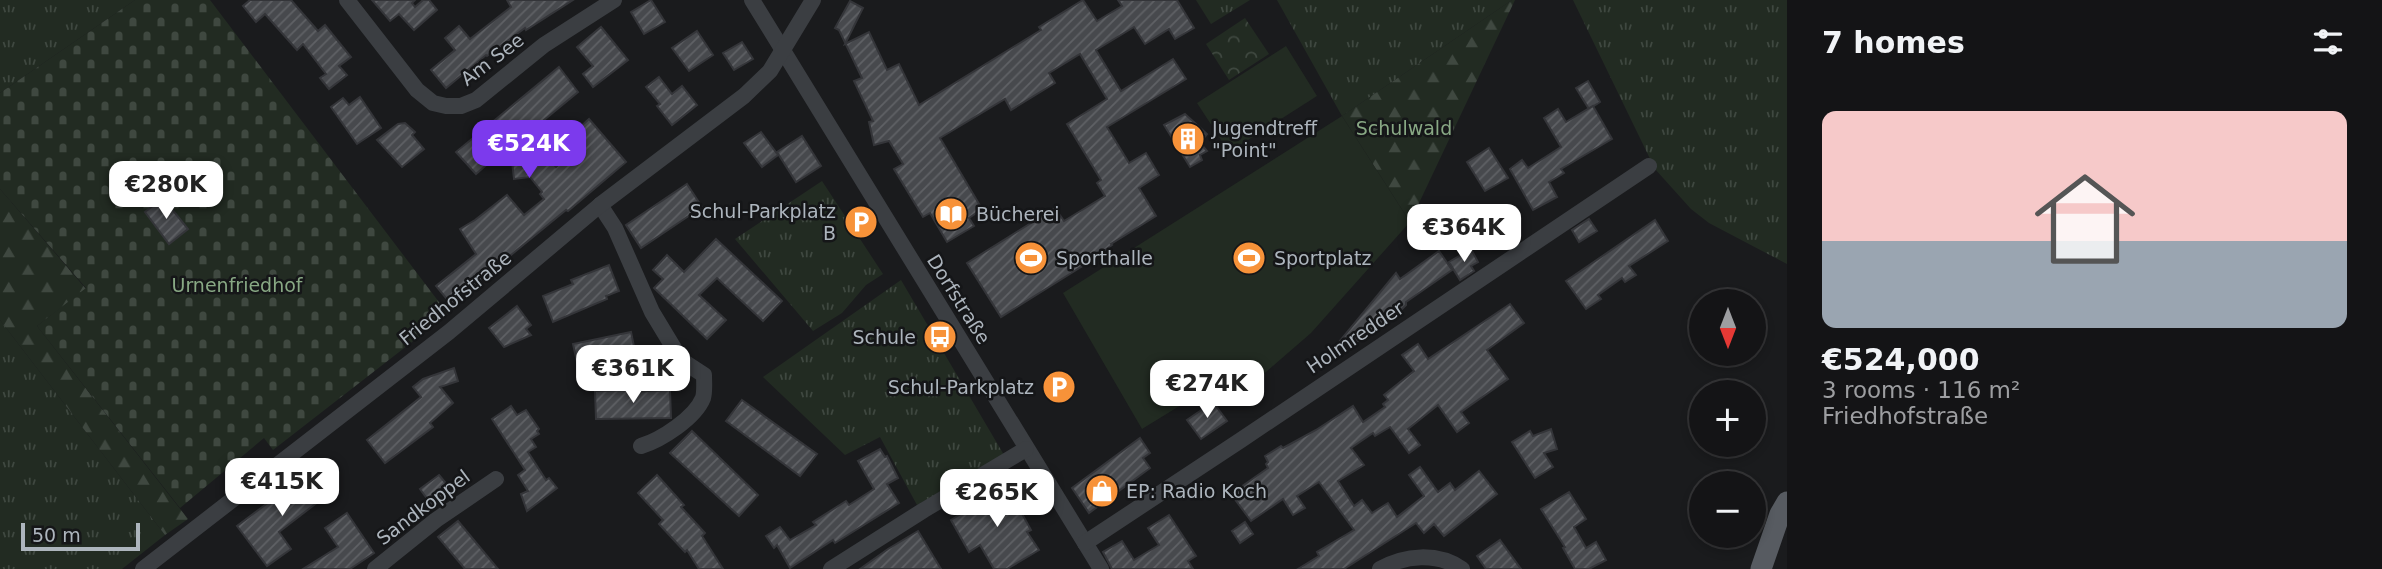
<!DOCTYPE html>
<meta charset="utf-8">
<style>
body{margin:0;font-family:"DejaVu Sans",sans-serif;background:#212123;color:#f1f3f6;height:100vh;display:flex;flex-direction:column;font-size:26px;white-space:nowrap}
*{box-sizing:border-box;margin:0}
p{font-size:23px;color:#9d9ea1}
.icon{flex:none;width:38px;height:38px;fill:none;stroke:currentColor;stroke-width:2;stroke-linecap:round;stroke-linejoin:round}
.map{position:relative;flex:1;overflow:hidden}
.drawer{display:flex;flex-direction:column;background:#141416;width:595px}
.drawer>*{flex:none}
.needle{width:46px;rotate:180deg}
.controls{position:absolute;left:1689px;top:289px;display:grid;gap:14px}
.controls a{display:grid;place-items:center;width:77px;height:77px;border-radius:50%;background:#141416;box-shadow:0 4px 10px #0003,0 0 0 2px #333335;font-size:35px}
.scale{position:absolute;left:21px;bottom:18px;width:119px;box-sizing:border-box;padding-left:7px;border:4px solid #adb5bd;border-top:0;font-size:19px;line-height:24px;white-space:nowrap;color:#adb5bd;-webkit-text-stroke:5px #151618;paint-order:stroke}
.price{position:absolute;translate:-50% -60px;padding:0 16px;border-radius:14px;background:#fff;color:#222;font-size:23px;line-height:46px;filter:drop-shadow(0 2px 4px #0008)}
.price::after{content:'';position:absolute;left:50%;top:42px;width:21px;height:16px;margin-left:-10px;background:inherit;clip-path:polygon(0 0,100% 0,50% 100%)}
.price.current{background:#7c3aed;color:#fff}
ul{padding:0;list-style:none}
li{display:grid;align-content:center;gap:14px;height:371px;padding:0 35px}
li+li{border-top:2px solid #333335}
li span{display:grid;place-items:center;height:217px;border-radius:14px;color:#555}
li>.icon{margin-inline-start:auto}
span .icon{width:126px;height:126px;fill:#fffc;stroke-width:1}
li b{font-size:30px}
h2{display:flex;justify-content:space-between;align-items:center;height:84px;padding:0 35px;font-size:30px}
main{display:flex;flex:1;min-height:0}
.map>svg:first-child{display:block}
.grass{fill:url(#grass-tufts)}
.forest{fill:url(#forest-firs)}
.cemetery{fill:url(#cemetery-stones)}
.park{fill:url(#park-crowns)}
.pitch{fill:#222b22}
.building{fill:url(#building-hatch);stroke:#343539;stroke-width:2}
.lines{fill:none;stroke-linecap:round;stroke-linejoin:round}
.minor{stroke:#3b3e42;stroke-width:16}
.major{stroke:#575b61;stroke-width:21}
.labels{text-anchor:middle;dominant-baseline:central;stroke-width:5;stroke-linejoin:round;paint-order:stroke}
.street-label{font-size:19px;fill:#adb5bd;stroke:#151618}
.poi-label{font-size:19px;fill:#adb5bd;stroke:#151618;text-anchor:start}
.park-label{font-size:19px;fill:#88a884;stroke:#151618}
</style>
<main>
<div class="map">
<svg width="1787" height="569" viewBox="0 0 1787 569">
<defs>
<pattern id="grass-tufts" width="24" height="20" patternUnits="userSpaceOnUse" patternTransform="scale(1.75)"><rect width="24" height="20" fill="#222b22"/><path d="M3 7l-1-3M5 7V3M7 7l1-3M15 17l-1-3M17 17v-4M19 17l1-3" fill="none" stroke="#3f4840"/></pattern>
<pattern id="forest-firs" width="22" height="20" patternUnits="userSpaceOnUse" patternTransform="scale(1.75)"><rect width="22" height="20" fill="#222b22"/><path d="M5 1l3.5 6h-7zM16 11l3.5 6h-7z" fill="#3f4840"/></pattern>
<pattern id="cemetery-stones" width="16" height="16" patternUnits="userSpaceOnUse" patternTransform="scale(1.75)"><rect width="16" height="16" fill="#222b22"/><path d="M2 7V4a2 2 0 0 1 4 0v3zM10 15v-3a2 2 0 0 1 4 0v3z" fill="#3f4840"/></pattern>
<pattern id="park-crowns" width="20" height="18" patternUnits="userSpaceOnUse" patternTransform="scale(1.75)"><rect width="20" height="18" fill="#222b22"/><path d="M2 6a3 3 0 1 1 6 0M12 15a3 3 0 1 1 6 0" fill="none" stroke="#3f4840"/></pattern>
<pattern id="building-hatch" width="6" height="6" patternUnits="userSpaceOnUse" patternTransform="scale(1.75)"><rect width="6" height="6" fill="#47494d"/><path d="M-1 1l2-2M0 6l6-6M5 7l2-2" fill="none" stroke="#5f6165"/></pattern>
</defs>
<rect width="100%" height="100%" fill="#1a1b1d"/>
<!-- grass -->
<g class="grass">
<path d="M0,0h135l-135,93z"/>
<path d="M1196,0h54l-39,24z"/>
<path d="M1277,0h235l-170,116z"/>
<path d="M1573,0h214v264l-78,-41 -18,-14 -36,-40z"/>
<path d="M822,181l61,93 -17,11 -24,28 -29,18 -78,-92z"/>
<path d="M901,280l103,175 -87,50 -37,-68 -35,18 -82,-78z"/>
<path d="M0,320l165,215 -43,34h-122z"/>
</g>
<!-- forest -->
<g class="forest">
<path d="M1512,0h3l-105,222 -68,-106z"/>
<path d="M0,189l86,100 -49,37 151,193 -23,16 -165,-215z"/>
</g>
<!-- cemetery -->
<path class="cemetery" d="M135,0h75l238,314 -175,136 -9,-12 -84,70 -143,-182 49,-38 -86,-99v-96z"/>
<!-- park -->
<path class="park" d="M1245,18l24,36 -40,26 -23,-36z"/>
<!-- pitch -->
<g class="pitch">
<path d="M1286,46l31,50 -88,56 -32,-49z"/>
<path d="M1342,116l68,106 -99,111 -74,64 -12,-19 -83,51 -79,-136z"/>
</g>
<!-- building -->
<g class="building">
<path d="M250,0h41l27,31 7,-6 26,32 -12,9 8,9 -18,14 -9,-11 6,-4 -23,-30 -6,6 -32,-36 -9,8 -13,-16z"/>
<path d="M372,0h43l-3,3 3,4 8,-7h6l8,10 -23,20 -15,-16 -9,7z"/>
<path d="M507,0h66l-47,30 -1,-2 -38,28 -1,-1 -40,33 -15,-18 24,-20 -10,-12 14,-12 11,13 41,-32z"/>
<path d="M651,0l14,22 -21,12 -13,-22z"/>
<path d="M1083,0l14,21 25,-15 -4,-6h59l17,28 -19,11 -6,-10 -24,15 -11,-17 -38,23 25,41 52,-32 13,20 -79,48 22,36 17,-10 13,22 -20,13 17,28 -45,28 1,1 -23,17 -88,55 -34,-54 88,-55 9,13 41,-25 -8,-13 4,-3 -34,-56 40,-25 -27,-45 -31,19 6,10 -44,27 -6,-11 -65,39 42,71 -13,9 5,8 -27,16 -17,-29 -7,4 -29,-48 9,-5 -14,-23 -15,4 -5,-23 4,-1 -19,-40 8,-3 -23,-48 -4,-2 15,-27 13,7 -18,36 24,-12 18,38 12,-6 20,41 122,-75 -2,-3z"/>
<path d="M601,27l27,33 -35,27 -10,-13 10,-8 -16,-19z"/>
<path d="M697,31l16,24 -24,16 -17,-23z"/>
<path d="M742,42l11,17 -19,11 -11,-17z"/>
<path d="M559,67l19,25 -57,47 20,23 7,-5 8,10 20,-18 -9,-10 22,-20 37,43 -58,49 -2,-1 -115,94 -15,-18 40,-32 -16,-25 15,-9 32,-25 17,20 20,-16 -4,-5 2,-2 -12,-15 -16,2 -4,-35 -34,30 -20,-22z"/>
<path d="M659,77l13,17 10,-8 15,19 -25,20 -15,-19 3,-2 -14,-17z"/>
<path d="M1588,81l12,21 -11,7 -13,-21z"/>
<path d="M360,97l21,31 -24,16 -26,-37 12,-9 6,7z"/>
<path d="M1593,106l19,33 -51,30 3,4 -15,9 8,15 -24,13 -23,-41 12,-9 6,8 33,-21 -17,-29 14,-9 8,13z"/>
<path d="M1185,114l22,20 -7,9 7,8 -7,4 2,5 -12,7 -26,-42z"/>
<path d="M405,123l10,9 -3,3 12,14 -22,18 -25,-27 21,-16z"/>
<path d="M761,132l17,23 -16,12 -18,-24z"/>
<path d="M802,136l19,30 -25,16 -19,-30z"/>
<path d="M1489,148l19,30 -23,13 -18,-29z"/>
<path d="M687,184l15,23 -61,41 -15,-23z"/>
<path d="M163,198l25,31 -19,15 -24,-32z"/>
<path d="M1483,206l19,27 -23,15 -19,-27z"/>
<path d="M1589,219l8,12 -18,11 -7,-12z"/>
<path d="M1655,220l13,21 -39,25 7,9 -11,7 -3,-4 -24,17 3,4 -15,10 -20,-28z"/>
<path d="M716,239l66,62 -19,20 -46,-43 -18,17 27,25 -19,19 -53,-51 9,-9 -10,-9 14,-15 17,17z"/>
<path d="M1471,249l7,13 -7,4 3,5 -14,9 -11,-18z"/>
<path d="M1439,251l13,19 -46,32v3l-7,7 -44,31 -21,5 62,-75 4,6z"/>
<path d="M609,265l10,26 -13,5 1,3 -54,23 -10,-26 30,-12 -2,-4z"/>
<path d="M1510,304l14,19 -37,27 21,29 -47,33 8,11 -12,9 -19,-27 -30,24 12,16 -11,8 -19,-26 -15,9 -2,-3 -22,15 13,17 -26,16 16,25 8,-6 10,13 16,-10 9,14 27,-21 -15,-21 11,-8 18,25 12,-9 5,7 24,-19 18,23 -53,42 -10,-12 -10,9 -8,-10 -72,46h-46l21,-13 -2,-4 37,-22 -35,-48 -22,14 8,12 -12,7 -10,-16 -32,22 -20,-27 37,-26 -2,-4 2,-2 -3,-6 16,-10 2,2 33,-18 37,-24 10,16 22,-15 -2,-3 5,-4 -4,-5 30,-24 -12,-16 16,-11 10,15z"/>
<path d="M517,306l14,19 -5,4 5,6 -27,12 -15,-19z"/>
<path d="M631,332l6,29 -58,10 -6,-27z"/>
<path d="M454,368l4,13 -18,6 13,16 -23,20 3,4 -48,36 -18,-23 54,-43 -8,-10 10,-8z"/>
<path d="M632,390l1,2 37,-2 1,28 -75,1 -1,-28z"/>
<path d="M742,400l75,54 -17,22 -74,-55z"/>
<path d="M1213,402l14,19 -26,18 -14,-19z"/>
<path d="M511,406l6,9 9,-5 13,19 -2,2 2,3 -8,5 5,8 -8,5 18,28 3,-2 8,10 -30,23 -6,-17 7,-3 -10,-16 7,-5 -33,-51z"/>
<path d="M1551,429l6,20 -13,4 9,14 -18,11 -23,-36 18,-11 3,5z"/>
<path d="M692,431l66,64 -19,21 -69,-63z"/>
<path d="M1140,438l10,15 -7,5 7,10 -61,45 -17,-25z"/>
<path d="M880,449l5,8 2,-1 11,22 -11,6 12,19 -64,40 -2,-3 -43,28 -13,-23 -3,3 -8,-12 14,-9 10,13 26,-15 -3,-3 33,-21 3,4 25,-16 -16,-28z"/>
<path d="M324,472l12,16 -57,44 12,17 -24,17 -30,-40 48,-36 5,8z"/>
<path d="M439,475l10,12 -9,6 2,3 -11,8 -11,-15z"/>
<path d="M657,475l27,30 -3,2 24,26 -3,3 21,33h-24l-12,-19 -2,2 -26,-28 4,-4 -25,-27z"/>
<path d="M1005,483l26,47 -4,2 12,18 -32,19h-13l-14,-24 -11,7 -18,-32 34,-21 -2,-3z"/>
<path d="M1569,492l17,27 -12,8 12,21 10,-6 10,18 -17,9h-14l-12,-21 2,-1 -24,-38z"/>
<path d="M347,513l27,40 -24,16h-47l35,-22 -13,-19z"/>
<path d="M1169,515l27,41 -8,5 5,8h-81l-9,-17 19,-11 12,19 25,-15 -11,-17z"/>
<path d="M458,521l40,48h-33l-27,-32z"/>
<path d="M1245,522l8,12 -13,9 -8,-12z"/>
<path d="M918,531l23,38h-81l28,-20z"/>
<path d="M1500,540l21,29h-35l-9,-13z"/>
</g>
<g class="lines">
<!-- minor -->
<g class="minor">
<path d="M347,0l70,90 16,13 13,3h15l15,-6 68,-55 70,-45"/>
<path d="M752,0l349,569"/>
<path d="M600,205l15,23 37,84 29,48 23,15c0,8 1,16 -1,23 -8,20 -42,42 -62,48"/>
<path d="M1085,543l156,-103 408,-274"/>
<path d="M143,569l306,-237 151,-127 144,-109 26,-25 43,-71"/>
<path d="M375,569l61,-49 60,-41"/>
<path d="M831,569l93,-59 102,-61"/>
<path d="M1380,569c25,-14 57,-17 82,0"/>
</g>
<!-- major -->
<path class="major" d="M1761,569l19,-55 7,-12"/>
</g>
<!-- icons -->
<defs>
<symbol id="building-disc" viewBox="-11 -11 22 22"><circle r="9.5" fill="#f79239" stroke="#151618"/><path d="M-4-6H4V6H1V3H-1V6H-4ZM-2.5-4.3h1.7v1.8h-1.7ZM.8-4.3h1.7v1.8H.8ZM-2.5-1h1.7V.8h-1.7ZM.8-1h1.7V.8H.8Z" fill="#fff"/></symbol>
<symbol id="library-disc" viewBox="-11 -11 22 22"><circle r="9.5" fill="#f79239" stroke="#151618"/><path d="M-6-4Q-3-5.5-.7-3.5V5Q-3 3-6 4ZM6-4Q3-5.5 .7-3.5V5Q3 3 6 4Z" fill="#fff"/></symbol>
<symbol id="parking-disc" viewBox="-11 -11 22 22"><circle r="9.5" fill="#f79239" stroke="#151618"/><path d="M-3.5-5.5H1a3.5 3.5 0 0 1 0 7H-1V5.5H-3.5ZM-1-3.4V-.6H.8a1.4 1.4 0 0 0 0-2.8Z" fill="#fff"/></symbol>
<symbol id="stadium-disc" viewBox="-11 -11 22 22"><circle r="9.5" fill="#f79239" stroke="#151618"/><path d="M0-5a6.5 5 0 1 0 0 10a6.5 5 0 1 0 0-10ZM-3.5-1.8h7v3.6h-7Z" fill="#fff"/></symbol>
<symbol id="bus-disc" viewBox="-11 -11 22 22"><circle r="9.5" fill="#f79239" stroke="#151618"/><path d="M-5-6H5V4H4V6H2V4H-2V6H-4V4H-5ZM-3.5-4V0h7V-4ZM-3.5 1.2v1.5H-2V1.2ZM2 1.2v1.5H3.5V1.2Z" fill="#fff"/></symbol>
<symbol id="shop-disc" viewBox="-11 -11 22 22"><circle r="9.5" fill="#f79239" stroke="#151618"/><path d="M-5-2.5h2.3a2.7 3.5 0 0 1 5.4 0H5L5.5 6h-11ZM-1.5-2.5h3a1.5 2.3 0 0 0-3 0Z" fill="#fff"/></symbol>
</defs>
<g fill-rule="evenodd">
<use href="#building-disc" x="1169" y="120" width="38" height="38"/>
<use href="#library-disc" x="932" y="195" width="38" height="38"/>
<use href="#parking-disc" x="842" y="203" width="38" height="38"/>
<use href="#stadium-disc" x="1012" y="239" width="38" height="38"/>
<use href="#stadium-disc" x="1230" y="239" width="38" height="38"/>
<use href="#bus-disc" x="921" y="318" width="38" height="38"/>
<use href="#parking-disc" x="1040" y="368" width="38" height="38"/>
<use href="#shop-disc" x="1083" y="472" width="38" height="38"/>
</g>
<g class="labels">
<!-- street labels -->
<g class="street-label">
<text transform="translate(492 59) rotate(-37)">Am See</text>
<text transform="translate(455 298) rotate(-39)">Friedhofstraße</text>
<text transform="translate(959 299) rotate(58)">Dorfstraße</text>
<text transform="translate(1355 337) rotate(-34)">Holmredder</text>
<text transform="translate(423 507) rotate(-37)">Sandkoppel</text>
</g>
<!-- poi labels -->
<g class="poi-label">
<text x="1212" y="128">Jugendtreff<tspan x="1212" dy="22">"Point"</tspan></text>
<text x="836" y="211" text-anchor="end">Schul-Parkplatz<tspan x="836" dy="22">B</tspan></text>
<text x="976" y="214">Bücherei</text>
<text x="1056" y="258">Sporthalle</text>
<text x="1274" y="258">Sportplatz</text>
<text x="916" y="337" text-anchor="end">Schule</text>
<text x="1034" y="387" text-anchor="end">Schul-Parkplatz</text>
<text x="1126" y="491">EP: Radio Koch</text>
</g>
<!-- park labels -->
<g class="park-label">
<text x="1404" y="128">Schulwald</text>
<text x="237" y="285">Urnenfriedhof</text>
</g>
</g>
</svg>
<div class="controls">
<a><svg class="needle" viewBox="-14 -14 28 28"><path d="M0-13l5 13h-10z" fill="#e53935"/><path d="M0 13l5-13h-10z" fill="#9d9ea1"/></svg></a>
<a>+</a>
<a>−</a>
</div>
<div class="scale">50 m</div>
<b class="price current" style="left:529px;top:180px">€524K</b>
<b class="price" style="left:166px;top:221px">€280K</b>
<b class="price" style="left:1464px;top:264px">€364K</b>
<b class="price" style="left:633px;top:405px">€361K</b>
<b class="price" style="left:1207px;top:420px">€274K</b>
<b class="price" style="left:282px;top:518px">€415K</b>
<b class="price" style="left:997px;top:529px">€265K</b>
</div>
<section class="drawer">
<h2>7 homes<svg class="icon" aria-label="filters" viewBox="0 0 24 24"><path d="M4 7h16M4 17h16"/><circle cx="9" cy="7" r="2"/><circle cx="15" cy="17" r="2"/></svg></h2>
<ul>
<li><span style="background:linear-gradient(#f6c9c9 60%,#9aa5b1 0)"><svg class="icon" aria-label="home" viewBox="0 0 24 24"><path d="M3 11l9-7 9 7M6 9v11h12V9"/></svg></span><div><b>€524,000</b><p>3 rooms · 116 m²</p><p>Friedhofstraße</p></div></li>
</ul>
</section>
</main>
